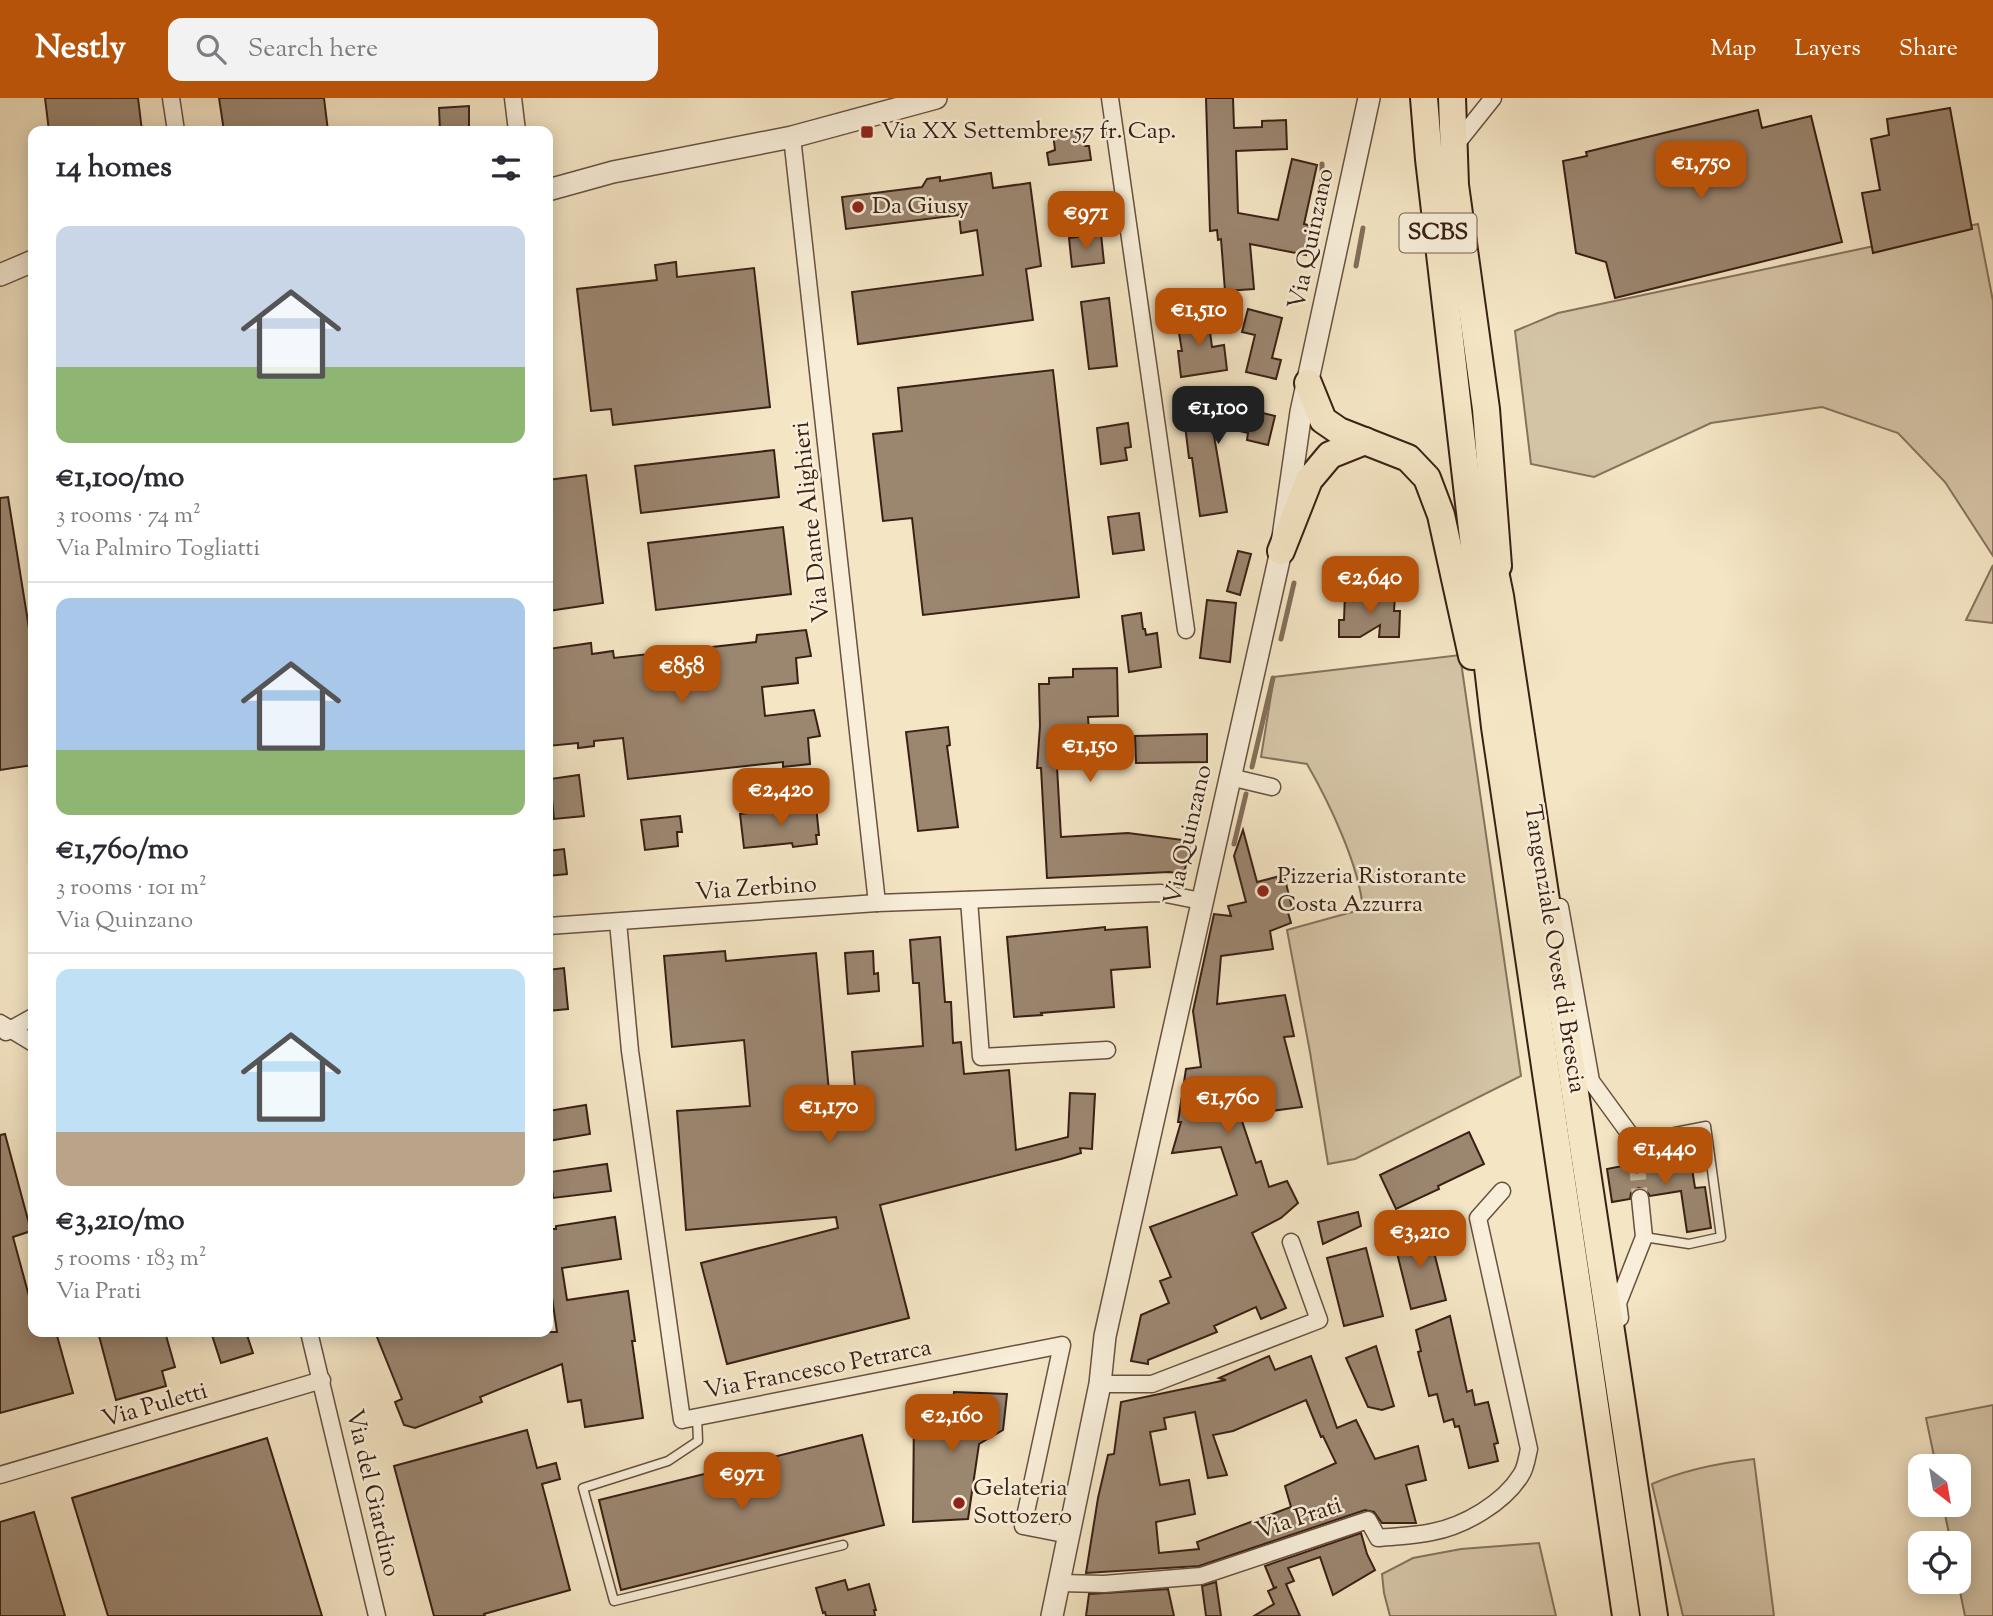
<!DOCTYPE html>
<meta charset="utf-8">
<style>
body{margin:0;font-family:"Sorts Mill Goudy",serif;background:#f2f2f3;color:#2b2b33;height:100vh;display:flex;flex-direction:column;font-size:26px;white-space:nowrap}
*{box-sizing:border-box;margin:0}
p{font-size:23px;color:#7c7c81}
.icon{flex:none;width:38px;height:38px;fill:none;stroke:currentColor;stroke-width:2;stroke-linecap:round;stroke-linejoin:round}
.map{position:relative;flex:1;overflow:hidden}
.panel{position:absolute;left:28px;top:28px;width:525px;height:1211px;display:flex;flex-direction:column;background:#fff;border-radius:14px;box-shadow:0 4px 18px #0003}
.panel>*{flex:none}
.needle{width:46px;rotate:149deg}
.tools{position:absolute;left:1908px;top:1356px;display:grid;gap:14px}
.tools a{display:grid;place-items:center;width:63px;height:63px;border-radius:14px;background:#fff;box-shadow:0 4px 18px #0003;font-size:35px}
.price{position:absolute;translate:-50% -60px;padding:0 16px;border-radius:14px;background:#b45309;color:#fff;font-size:23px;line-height:46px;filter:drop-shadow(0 2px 4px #0008)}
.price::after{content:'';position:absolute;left:50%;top:42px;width:21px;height:16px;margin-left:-10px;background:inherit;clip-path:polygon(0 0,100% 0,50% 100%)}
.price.selected{background:#222;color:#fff}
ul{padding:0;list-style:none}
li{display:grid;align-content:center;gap:14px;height:371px;padding:0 28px}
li+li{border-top:2px solid #e1e1e2}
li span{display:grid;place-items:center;height:217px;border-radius:14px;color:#555}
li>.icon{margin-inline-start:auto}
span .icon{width:126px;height:126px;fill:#fffc;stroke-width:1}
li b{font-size:30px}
h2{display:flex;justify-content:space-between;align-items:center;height:84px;padding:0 28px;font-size:30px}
header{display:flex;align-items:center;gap:42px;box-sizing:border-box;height:98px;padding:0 35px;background:#b45309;color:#fff}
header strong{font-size:33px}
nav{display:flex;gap:38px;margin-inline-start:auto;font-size:24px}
.search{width:490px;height:63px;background:#f2f2f3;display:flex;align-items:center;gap:18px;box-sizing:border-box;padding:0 24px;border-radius:14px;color:#7c7c81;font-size:26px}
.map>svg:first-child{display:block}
.green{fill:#d4c4a6;stroke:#87725d;stroke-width:2}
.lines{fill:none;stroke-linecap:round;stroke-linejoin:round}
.stream{stroke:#846e5a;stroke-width:5}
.building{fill:#9b8670;stroke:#3a2014;stroke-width:2;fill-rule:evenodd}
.minor-tunnel{stroke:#cfbea1;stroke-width:16;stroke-dasharray:16 8;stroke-linecap:butt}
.service-casing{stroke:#685140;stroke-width:11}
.minor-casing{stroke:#685140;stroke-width:19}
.tertiary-casing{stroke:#685140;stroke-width:24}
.primary-casing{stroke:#3a2014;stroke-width:30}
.service{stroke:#f8eed9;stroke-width:8}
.minor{stroke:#f8eed9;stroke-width:16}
.tertiary{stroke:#f8eed9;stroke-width:21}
.primary{stroke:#f4e5c4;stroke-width:26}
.poi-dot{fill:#8f2418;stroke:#f8eed9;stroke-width:2.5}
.labels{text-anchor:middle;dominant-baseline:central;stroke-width:5;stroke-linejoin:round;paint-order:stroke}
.shield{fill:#f8eed9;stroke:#735e4f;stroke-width:2}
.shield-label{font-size:23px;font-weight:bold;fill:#3a2014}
.poi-label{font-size:24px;fill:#3a2014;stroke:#f8eed9;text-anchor:start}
.street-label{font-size:24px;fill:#3a2014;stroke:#f8eed9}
</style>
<header>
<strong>Nestly</strong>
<div class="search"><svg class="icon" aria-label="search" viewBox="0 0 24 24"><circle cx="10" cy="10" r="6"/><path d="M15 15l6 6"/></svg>Search here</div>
<nav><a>Map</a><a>Layers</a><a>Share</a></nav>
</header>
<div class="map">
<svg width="1993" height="1518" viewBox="0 0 1993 1518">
<rect width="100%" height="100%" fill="#f4e5c4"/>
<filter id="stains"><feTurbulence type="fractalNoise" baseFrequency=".00286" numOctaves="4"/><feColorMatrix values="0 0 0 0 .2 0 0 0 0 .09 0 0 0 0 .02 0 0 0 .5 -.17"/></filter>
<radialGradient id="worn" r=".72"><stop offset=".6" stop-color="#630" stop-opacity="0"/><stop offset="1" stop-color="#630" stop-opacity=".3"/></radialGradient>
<!-- green -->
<g class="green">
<path d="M1978,126l15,77v255l-48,-74 -47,-49 -76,-26 -111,16 -117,54 -63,-13 -16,-133 43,-18z"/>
<path d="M1993,467v58l-27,-3z"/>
<path d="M1460,557l61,421 -166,83 -27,5 -18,-112 -23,-122 76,-21c-4,-44 -34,-107 -56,-145l-46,-7 13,-80z"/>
<path d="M1993,1307v211h-28l-7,-34v-38l-7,-1 -8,-38h15v-39h-22l-10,-48z"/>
<path d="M1754,1361l20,157h-91l-31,-132c32,-14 67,-21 102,-25z"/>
<path d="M1539,1445l17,73h-166l-6,-23 -2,-19 31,-16 48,-9z"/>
</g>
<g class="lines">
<!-- stream -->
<g class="stream">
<path d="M1322,117v-51"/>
<path d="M1356,168l7,-38"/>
<path d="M1281,541l13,-56"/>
<path d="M1252,669l21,-89"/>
<path d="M1234,746l12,-50"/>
</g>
</g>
<!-- building -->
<g class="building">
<path d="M45,0h93l4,33h-93z"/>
<path d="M219,0h105l4,33h-104z"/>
<path d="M1206,0h27l1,30 28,-1v-6l24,-1 1,29 -51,2 2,62 40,7 14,-61 25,6 -13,59 8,2 -6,29 -56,-11 4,45 -29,2 -4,-52 -3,1 -1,-10 -7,1z"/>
<path d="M469,8v25h-29l-1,-23z"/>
<path d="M1950,10l22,121 -99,24 -11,-60 18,-3 -9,-51 18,-4 -2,-16z"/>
<path d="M1758,12l4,18 49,-12 31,126 -227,56 -9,-36 -30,-9 -13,-92 24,-5 -1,-4z"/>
<path d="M1083,32l2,16h4l2,14 -42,5 -2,-12 8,-3 -2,-17z"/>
<path d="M991,75l2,15 37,-5 11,83 -15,3 7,51 -175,24 -6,-52 131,-17 -6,-45 -16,3 -2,-18 -113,14 -4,-32 80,-10 5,-8 13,-2v4z"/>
<path d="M1101,136l3,29 -32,4 -3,-29z"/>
<path d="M676,164l1,15 77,-9 16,139 -157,18 -2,-16 -20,2 -14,-122 80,-9 -2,-15z"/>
<path d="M1109,200l8,68 -28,3 -8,-67z"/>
<path d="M1248,211l34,9 -10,40 9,2 -5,19 -30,-7 9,-37 -13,-3z"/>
<path d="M1207,212l5,37 12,-2 3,25 -46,7 -3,-26h4l-4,-24 12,-2 -1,-12z"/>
<path d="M1053,272l26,227 -156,18 -11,-97 -29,3 -10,-87 29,-3 -4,-43z"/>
<path d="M1212,303l19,5 2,14 4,-13 38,9 -7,29 -21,-5 1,-7 -36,-9 15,88 -27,4 -8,-58h-3l-5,-41 2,-1 -1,-11z"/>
<path d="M1128,325l3,24 -6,1 2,12 -26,4 -4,-36z"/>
<path d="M774,352l5,47 -138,16 -6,-47z"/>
<path d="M586,377l17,128 -55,8v-131z"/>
<path d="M8,399l25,156v112l-33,5v-272z"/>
<path d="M1139,415l5,37 -31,4 -5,-37z"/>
<path d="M783,429l8,67 -135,16 -8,-67z"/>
<path d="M1238,453l13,3 -11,41 -13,-4z"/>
<path d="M1345,496l50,1 -1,16h6l-1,26h-20l1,-12 -20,12h-21v-17h5z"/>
<path d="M1207,502l29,3 -6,59 -30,-4z"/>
<path d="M1141,515l2,16h2l1,6 11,-2 4,34 -32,5 -7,-56z"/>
<path d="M806,532l5,26 -15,2 2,25 -36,4 3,29 49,-6 6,26 -12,2 2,26 -27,3v-5l-155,17 -5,-41 -29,3v5l-16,2v-5l-30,3v-97l43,-6 1,11 21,-3 1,7 142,-16 1,-7z"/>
<path d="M1117,570l1,48 -30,1 3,47 -34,3 4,70 67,-4 63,8 -7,33 -15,-2 -122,6 -6,-110h-4l3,-42 -1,-42h10v-6l24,-1v-8z"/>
<path d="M948,629l2,18 -3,1 11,81 -40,4 -12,-99z"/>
<path d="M1207,636v28l-71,1 -1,-27z"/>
<path d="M579,677l5,41 -30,3 -4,-40z"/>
<path d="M816,708l3,29h-3l1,9 -24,3 -1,-4 -48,5 -4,-34z"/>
<path d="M680,718l2,16h-5l1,14 -33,4 -4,-30z"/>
<path d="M1243,732l14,52 27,-7 8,33 -5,1 4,14 -21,8 3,18 -52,7 -4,48 68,-9 9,41 -10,1 18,70 -62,8 16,48 5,-2 8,26 18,-6 11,22 -17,15 -29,15 34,75 -25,11 -5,-12 -42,19 3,6 -69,28v4l-17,-3 10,-46 28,-12 -9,-22 11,-4 -21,-50 87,-32 -16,-48 -49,6 9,-31h-3l8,-53 15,-2 -8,-56 21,-97 17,2 -3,-10 18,-4 -12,-46z"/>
<path d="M564,751l3,25 -19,2v-25z"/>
<path d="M1105,829v3l42,-3 3,40 -39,3 3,37 -73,6 1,2 -28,2 -7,-80z"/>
<path d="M940,839l5,65h6l2,41 8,-1 3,32 45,-4 7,80 52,-13 2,-44 25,1 -3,55 -12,-1 1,5 -20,6 -181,46 29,113 -182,46 -26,-101 137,-35 -2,-11 -150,13 -9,-119 73,-5 -6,-66 -72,7 -8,-91 61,-5 1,10 90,-8 14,149 26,-2 -4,-48 71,-6 -4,-63h-6l-3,-43z"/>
<path d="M873,853l1,23 4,-1 1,18 -31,3 -3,-41z"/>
<path d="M564,870l4,41 -20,2v-41z"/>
<path d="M586,1007l4,29 -42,7v-30z"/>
<path d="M1469,1034l15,32 -46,22 1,3 -43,20 -16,-34z"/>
<path d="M5,1036l26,97 -18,6 20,74v21h23l17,61 -73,20v-278z"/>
<path d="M1690,1057l5,33 10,-1 6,41 -24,4 -6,-41 -31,5 -5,-7 -7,-1 -7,5 -1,6 -18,3 -5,-33 20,-4 5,8 7,1 7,-5 1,-7z"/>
<path d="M607,1066l4,27 -58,7 -3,-26z"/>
<path d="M1358,1114l3,14 -38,18 -5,-22z"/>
<path d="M615,1119l6,42 -59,9 5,32 61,-9 7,50h-3l11,77 -58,9 -4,-27 -13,2 -6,-38 -82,33 2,5 -67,26 -11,-3 -9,-23 7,-3 -27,-67h182l-9,-62v-41h8v-3z"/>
<path d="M1429,1134l17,68 -35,9 -17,-68z"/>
<path d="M1366,1150l17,68 -39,10 -17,-68z"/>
<path d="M1450,1218l17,76 5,-2 3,15 13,-3 10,41 -4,1 4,17 -29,7 -10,-42 -4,1 -2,-8 -9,3 -7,-28 -8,2 -11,-44 3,-1 -5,-21z"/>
<path d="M98,1234h67l10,35 -13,4 4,15 -50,14z"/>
<path d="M211,1234h35l7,21 -32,10z"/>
<path d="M1376,1248l18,60 -12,4 -14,-3 -22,-49z"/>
<path d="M1269,1258l6,14 36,-14 26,72 19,-8 19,39 43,-13 8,34 -20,5 10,38h-34l-8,-11 -9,-2 -166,56 -113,7 12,-75 10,-43 6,-1 7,-52 105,-22 -7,-2zM1306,1302l15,37 2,-1 13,27 -51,23 6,21 -94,35 2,7 -40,4 -3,-31 39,-8 -6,-34 -29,5 -10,-53 16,-3 -2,-11 31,-6 13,66 19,-3 -14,-40 20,-4z"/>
<path d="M954,1294l53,2 -4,36 -24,14 -11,75 -55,3 1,-112 38,1z"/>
<path d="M527,1332l10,38 19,-5 4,16 -18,5 28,106 -86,24 1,2h-51l-40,-150z"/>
<path d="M862,1337l22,90 -263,65 -22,-90z"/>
<path d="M267,1340l55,178h-214l-36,-118z"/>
<path d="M34,1414l31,104h-65v-94z"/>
<path d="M1361,1435l6,21 8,16 -42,25 -13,-38 -32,11 6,13 -8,3 14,32h-46l20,-12 -6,-13 9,-4 -3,1 -9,-22z"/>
<path d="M845,1482l3,10 21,-6 7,26h-2l1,6h-49l-1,-4 -2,1 -7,-25z"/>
<path d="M1216,1484l5,34h-15l-4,-30z"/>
<path d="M1168,1491l6,27h-88l3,-22z"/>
</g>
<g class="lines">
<!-- minor-tunnel -->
<path class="minor-tunnel" d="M1637,1066l3,34"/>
<defs>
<g id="service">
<path d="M1634,1042l72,-14 15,111 -32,7 -45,-7"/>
<path d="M697,1319l1,24 -30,20 -85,27 31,113 229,-56"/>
</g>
<g id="minor">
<path d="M171,0l5,33"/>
<path d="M513,0l4,33"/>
<path d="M1110,0l76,532"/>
<path d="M792,39l85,766"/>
<path d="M1453,50l40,-50"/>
<path d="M1230,679l42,10"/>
<path d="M969,802l12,157 126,-7"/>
<path d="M1560,809l31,174 43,59 3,24"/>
<path d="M618,824l12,129 52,369 380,-75 -39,181 46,9"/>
<path d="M548,828l329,-23 284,-10 40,8"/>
<path d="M0,925l33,20"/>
<path d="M6,934l27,-15"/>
<path d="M1620,1220l-2,-15 26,-66 -4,-39"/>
<path d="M309,1234l68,284"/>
<path d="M1100,1286h52l167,-64 -28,-78"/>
<path d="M0,1377l322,-95"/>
<path d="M1059,1485l45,1 97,-8 167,-56 10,18c18,-2 37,-2 54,-6 32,-6 72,-29 89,-57 5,-7 6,-18 8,-26l-51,-231 24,-27"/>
</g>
<g id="tertiary">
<path d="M548,92l65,-18 179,-35 144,-39"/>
<path d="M0,177l33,-14"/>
<path d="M1052,1518l48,-232 5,-48 176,-785 20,-139 68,-314"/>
</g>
<g id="primary">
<path d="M1424,0l5,61 66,568 131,889"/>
<path d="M1452,0l3,87 31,224 12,157"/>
<path d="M1308,285l15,37 16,11 69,27 19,20 14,37 31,141"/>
<path d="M1490,449l10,49 154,1020"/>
<path d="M1281,453l28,-71 21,-25 35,-14"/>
</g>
</defs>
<!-- service casing -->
<use href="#service" class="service-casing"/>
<!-- minor casing -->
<use href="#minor" class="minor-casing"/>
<!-- tertiary casing -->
<use href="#tertiary" class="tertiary-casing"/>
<!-- primary casing -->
<use href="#primary" class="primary-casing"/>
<!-- service -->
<use href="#service" class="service"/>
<!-- minor -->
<use href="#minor" class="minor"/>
<!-- tertiary -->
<use href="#tertiary" class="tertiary"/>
<!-- primary -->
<use href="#primary" class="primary"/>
</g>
<!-- markers -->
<g class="poi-dot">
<rect x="860" y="27" width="14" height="14" rx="3.5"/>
<circle cx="858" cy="109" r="7"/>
<circle cx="1263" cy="793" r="7"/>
<circle cx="959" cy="1405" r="7"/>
</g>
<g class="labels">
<!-- shield labels -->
<rect class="shield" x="1399.5" y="115.5" width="77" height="39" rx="5"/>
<g class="shield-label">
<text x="1438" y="135">SCBS</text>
</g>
<!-- poi labels -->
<g class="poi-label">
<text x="881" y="34">Via XX Settembre 57 fr. Cap.</text>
<text x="872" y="109">Da Giusy</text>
<text x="1277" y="779">Pizzeria Ristorante<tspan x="1277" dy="28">Costa Azzurra</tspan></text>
<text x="973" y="1391">Gelateria<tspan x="973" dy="28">Sottozero</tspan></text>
</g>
<!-- street labels -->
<g class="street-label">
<text transform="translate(1312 141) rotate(-78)">Via Quinzano</text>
<text transform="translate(812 424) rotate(-96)">Via Dante Alighieri</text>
<text transform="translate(1189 737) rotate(-77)">Via Quinzano</text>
<text transform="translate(756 791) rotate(-4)">Via Zerbino</text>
<text transform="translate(1554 851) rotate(81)">Tangenziale Ovest di Brescia</text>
<text transform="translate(818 1272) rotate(-11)">Via Francesco Petrarca</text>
<text transform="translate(155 1308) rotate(-16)">Via Puletti</text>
<text transform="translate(372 1395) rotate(77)">Via del Giardino</text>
<text transform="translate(1299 1421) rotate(-18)">Via Prati</text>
</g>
</g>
<rect width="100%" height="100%" filter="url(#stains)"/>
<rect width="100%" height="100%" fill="url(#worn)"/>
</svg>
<div class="tools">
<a><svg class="needle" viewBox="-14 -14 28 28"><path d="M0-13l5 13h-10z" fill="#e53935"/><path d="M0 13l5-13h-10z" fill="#7c7c81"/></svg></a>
<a><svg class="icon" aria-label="locate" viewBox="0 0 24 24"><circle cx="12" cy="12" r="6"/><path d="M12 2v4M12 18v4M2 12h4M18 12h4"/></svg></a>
</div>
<b class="price" style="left:1701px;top:103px">€1,750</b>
<b class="price" style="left:1086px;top:153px">€971</b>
<b class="price" style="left:1199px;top:250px">€1,510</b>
<b class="price selected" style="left:1218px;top:348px">€1,100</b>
<b class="price" style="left:1370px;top:518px">€2,640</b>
<b class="price" style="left:682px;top:607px">€858</b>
<b class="price" style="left:1090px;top:686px">€1,150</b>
<b class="price" style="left:781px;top:730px">€2,420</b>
<b class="price" style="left:1228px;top:1038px">€1,760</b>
<b class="price" style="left:829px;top:1047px">€1,170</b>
<b class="price" style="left:1665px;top:1089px">€1,440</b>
<b class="price" style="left:1420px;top:1172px">€3,210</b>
<b class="price" style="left:952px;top:1356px">€2,160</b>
<b class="price" style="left:742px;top:1414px">€971</b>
<section class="panel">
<h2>14 homes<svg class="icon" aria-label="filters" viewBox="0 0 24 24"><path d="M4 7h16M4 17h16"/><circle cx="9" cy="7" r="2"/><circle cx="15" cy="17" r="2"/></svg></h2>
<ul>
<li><span style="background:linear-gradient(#c9d6e8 65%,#8fb573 0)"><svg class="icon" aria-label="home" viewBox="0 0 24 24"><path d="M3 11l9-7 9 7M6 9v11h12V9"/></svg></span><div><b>€1,100/mo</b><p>3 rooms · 74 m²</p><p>Via Palmiro Togliatti</p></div></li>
<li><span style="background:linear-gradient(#a9c7e8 70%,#8fb573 0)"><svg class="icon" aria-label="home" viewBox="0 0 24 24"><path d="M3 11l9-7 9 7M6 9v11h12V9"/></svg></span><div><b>€1,760/mo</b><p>3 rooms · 101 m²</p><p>Via Quinzano</p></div></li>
<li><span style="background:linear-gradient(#bfe0f5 75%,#b9a48a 0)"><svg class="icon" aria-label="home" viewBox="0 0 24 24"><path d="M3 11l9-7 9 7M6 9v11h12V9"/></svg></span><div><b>€3,210/mo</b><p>5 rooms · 183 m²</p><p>Via Prati</p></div></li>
</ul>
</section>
</div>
